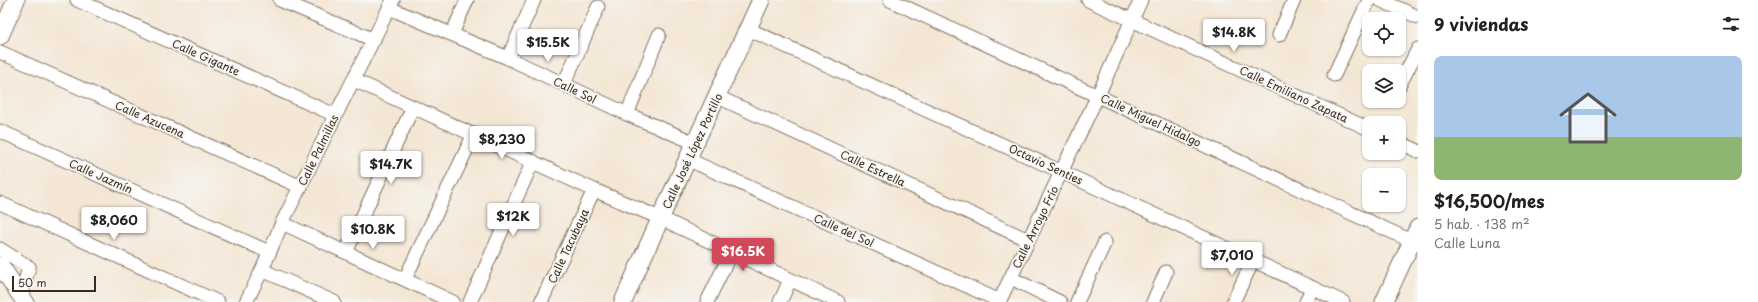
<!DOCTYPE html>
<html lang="es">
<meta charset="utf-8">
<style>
body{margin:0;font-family:"Playpen Sans",sans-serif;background:#f6f6f6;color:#222;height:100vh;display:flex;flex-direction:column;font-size:15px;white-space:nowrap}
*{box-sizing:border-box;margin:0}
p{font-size:13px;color:#767676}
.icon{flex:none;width:22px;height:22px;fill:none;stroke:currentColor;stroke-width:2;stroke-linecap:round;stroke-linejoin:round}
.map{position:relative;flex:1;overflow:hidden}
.details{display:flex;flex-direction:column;background:#fff;width:340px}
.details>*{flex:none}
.buttons{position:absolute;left:1362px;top:12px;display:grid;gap:8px}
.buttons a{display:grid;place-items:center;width:44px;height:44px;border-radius:8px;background:#fff;box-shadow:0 1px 3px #0004;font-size:20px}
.scale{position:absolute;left:12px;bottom:10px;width:84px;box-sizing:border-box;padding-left:4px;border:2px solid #3b2a1e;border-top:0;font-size:11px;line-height:14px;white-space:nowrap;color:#3b2a1e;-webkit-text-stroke:3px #f6f6f2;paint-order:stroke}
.price{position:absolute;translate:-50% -34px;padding:0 9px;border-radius:4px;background:#fff;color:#222;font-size:13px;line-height:26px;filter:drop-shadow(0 1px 2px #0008)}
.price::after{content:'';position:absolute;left:50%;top:24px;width:12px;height:9px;margin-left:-6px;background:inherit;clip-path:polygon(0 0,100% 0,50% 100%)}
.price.on{background:#d1495b;color:#fff}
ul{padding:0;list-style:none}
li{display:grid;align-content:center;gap:8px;height:212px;padding:0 16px}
li span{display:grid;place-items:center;height:124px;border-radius:8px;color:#555}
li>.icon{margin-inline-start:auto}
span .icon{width:72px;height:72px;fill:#fffc;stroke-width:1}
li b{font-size:17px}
h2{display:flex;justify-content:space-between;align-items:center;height:48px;padding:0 16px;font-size:17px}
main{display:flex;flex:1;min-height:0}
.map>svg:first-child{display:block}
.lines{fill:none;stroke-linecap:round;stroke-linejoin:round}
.minor-casing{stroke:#7c6c5e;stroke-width:15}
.tertiary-casing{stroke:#7c6c5e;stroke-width:19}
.minor{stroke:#fff;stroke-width:13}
.tertiary{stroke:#fff;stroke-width:17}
.labels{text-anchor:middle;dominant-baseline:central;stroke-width:3.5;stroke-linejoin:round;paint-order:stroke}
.street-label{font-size:11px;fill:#3b2a1e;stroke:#f6f6f2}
</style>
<main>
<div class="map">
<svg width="1418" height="302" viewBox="0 0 1418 302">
<rect width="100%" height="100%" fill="#f6f6f2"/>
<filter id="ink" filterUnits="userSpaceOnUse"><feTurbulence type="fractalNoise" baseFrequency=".025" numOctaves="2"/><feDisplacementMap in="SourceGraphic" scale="8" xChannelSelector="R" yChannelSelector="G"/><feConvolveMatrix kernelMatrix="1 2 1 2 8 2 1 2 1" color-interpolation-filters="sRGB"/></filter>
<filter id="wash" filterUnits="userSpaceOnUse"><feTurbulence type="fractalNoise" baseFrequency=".012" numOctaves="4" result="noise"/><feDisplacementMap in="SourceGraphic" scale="16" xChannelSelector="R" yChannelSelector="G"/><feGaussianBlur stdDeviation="0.9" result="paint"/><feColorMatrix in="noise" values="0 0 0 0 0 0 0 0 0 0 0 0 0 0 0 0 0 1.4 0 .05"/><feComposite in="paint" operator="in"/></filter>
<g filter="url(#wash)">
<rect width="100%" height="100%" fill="#f4e6d4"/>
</g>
<g filter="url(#ink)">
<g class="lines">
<defs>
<g id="minor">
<path d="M77,0l258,115"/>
<path d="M280,0l94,40"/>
<path d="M890,0l528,244"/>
<path d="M1088,0l281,129"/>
<path d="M1380,0l38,17"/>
<path d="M389,8l119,50 119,56 68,29"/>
<path d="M748,29l314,143 281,130"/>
<path d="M452,34l15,-34"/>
<path d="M1279,35l15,-35"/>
<path d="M0,52l301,135"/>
<path d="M508,58l26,-58"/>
<path d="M1334,75l35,-75"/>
<path d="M354,80l240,110 66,28 178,84"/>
<path d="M564,84l34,-77"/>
<path d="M1399,86l19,-37"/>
<path d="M718,97l310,143"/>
<path d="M627,114l32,-79"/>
<path d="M0,131l269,121"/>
<path d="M1399,142l19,9"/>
<path d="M687,159l313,142"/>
<path d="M0,203l218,99"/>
<path d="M282,223l171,79"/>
<path d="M0,249l29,18 -8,29"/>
<path d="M346,252l67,-145"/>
<path d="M262,270l72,32"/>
<path d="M1011,278l49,24"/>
<path d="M405,279l69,-145"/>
<path d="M246,302l16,-32 20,-47 111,-223"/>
<path d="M470,302l63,-141"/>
<path d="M541,302l53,-112"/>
<path d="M707,302l24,-49"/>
<path d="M780,302l10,-22"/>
<path d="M999,302l99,-207 43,-95"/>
<path d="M1077,302l28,-60"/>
<path d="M1153,302l13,-30"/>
<path d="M1233,302l20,-41"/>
<path d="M1306,302l6,-14"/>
</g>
<g id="tertiary">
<path d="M0,36l16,-36"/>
<path d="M0,265l25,37"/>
<path d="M623,302c44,-101 92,-201 138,-302"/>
<path d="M1384,302l34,-74"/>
</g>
</defs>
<!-- minor casing -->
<use href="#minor" class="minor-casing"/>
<!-- tertiary casing -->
<use href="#tertiary" class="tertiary-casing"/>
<!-- minor -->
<use href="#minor" class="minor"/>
<!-- tertiary -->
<use href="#tertiary" class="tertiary"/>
</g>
</g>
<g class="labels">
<!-- street labels -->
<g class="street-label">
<text transform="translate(206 57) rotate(24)">Calle Gigante</text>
<text transform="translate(575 90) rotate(25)">Calle Sol</text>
<text transform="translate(1294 94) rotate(25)">Calle Emiliano Zapata</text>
<text transform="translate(150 119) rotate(24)">Calle Azucena</text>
<text transform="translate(1151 120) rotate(25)">Calle Miguel Hidalgo</text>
<text transform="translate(318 150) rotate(-64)">Calle Palmillas</text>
<text transform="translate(692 151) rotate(-65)">Calle José López Portillo</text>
<text transform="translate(1046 164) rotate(25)">Octavio Senties</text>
<text transform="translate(873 168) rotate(25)">Calle Estrella</text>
<text transform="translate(101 176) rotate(24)">Calle Jazmín</text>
<text transform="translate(1035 227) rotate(-64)">Calle Arroyo Frío</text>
<text transform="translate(844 230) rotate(24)">Calle del Sol</text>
<text transform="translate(568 246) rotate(-65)">Calle Tacubaya</text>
</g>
</g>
</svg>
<div class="buttons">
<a><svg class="icon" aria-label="locate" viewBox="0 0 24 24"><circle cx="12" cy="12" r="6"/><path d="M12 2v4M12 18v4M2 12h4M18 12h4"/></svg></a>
<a><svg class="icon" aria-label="layers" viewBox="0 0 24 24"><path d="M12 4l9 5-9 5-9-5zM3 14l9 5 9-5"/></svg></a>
<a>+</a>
<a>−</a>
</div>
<div class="scale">50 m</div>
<b class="price" style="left:1234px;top:53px">$14.8K</b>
<b class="price" style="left:548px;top:63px">$15.5K</b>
<b class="price" style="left:502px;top:160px">$8,230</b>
<b class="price" style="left:391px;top:185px">$14.7K</b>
<b class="price" style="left:513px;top:237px">$12K</b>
<b class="price" style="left:114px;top:241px">$8,060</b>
<b class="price" style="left:373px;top:250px">$10.8K</b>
<b class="price on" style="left:743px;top:272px">$16.5K</b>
<b class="price" style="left:1232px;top:276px">$7,010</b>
</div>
<section class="details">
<h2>9 viviendas<svg class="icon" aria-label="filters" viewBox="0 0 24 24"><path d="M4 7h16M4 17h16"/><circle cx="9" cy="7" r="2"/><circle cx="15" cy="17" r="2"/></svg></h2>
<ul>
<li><span style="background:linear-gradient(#a9c7e8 65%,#8fb573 0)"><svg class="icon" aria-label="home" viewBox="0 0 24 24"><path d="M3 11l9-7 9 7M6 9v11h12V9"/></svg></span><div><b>$16,500/mes</b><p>5 hab. · 138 m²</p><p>Calle Luna</p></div></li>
</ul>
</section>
</main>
